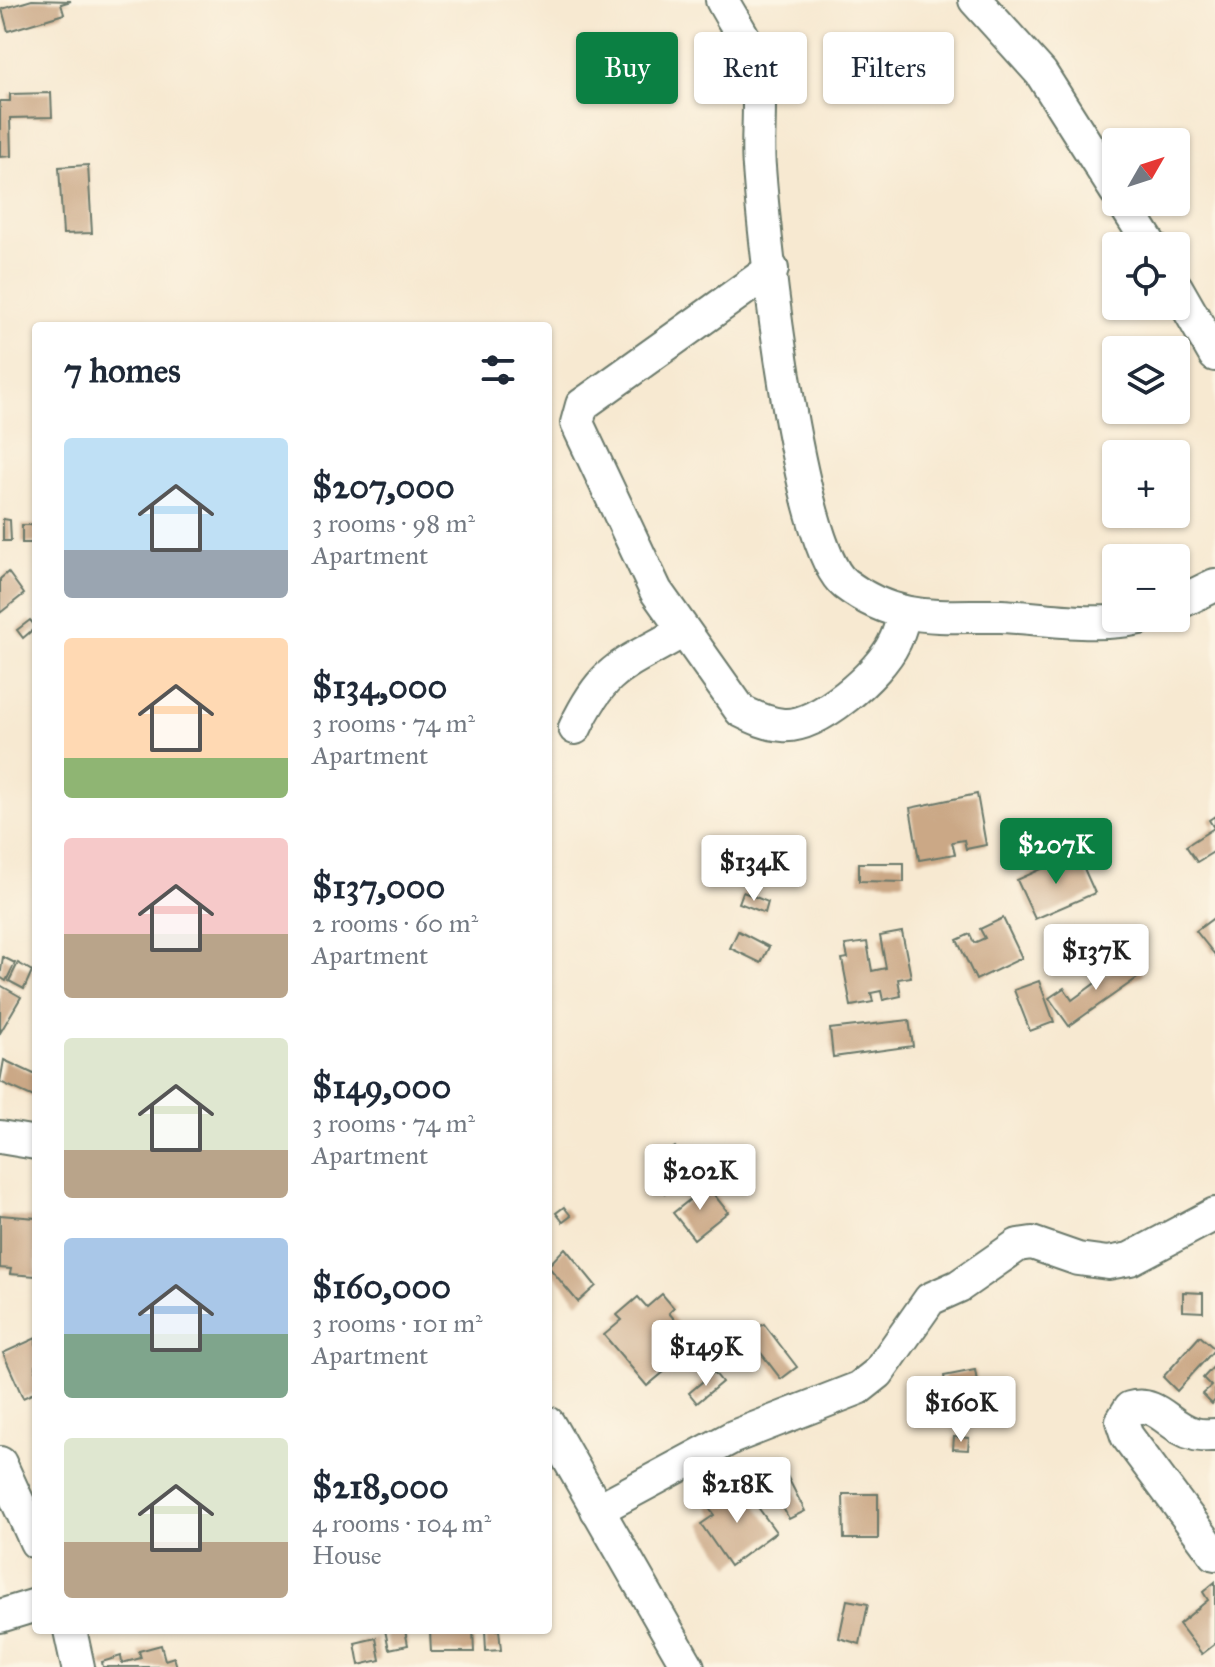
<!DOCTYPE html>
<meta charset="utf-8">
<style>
body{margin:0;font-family:"IM FELL Great Primer",serif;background:#f6f6f7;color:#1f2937;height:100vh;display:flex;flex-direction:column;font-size:30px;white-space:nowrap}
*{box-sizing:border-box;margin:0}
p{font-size:26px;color:#747a83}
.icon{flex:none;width:44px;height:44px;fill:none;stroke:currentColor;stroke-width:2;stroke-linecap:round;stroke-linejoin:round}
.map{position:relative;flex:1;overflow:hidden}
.side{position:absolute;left:32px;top:322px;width:520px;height:1312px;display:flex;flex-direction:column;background:#fff;border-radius:8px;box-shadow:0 2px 6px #0004}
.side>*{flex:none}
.hud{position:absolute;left:576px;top:32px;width:518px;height:72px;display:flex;gap:16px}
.needle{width:52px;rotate:51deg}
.tools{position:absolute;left:1102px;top:128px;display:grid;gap:16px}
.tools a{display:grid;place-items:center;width:88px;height:88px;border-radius:8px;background:#fff;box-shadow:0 2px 6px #0004;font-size:40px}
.price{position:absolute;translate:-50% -68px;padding:0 18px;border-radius:8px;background:#fff;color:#222;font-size:26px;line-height:52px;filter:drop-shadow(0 2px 4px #0008)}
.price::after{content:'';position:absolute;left:50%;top:48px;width:24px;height:18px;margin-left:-12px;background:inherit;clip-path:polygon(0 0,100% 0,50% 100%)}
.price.selected{background:#0b8043;color:#fff}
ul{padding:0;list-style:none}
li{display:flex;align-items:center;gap:24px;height:200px;padding:0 32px}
li span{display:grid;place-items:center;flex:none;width:224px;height:160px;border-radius:8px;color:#555}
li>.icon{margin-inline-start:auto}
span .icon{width:96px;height:96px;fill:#fffc;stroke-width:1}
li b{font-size:34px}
h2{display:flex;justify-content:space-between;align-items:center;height:96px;padding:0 32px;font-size:34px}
.pill{padding:0 28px;border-radius:8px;background:#fff;box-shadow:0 2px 6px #0004;font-size:28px;line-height:72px}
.pill.selected{background:#0b8043;color:#fff}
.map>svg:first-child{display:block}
.building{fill:#cba886}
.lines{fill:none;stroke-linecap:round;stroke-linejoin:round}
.street-casing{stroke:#6b796b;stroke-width:36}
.street{stroke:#fff;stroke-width:32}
</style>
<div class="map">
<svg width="1215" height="1667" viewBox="0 0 1215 1667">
<rect width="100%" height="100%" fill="#fcf5e5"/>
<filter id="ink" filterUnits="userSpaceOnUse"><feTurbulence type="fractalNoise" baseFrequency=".0125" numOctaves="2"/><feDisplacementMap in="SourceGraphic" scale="16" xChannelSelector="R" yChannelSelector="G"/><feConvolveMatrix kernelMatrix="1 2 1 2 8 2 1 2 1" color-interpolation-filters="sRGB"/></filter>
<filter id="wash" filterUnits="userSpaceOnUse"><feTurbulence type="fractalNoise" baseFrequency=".006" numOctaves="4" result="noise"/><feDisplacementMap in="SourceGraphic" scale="32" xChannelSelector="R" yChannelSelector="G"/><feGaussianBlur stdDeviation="1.8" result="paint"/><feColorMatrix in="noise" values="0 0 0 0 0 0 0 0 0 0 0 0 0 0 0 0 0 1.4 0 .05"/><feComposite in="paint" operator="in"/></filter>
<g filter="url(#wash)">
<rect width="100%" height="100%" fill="#f7e9d1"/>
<g id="blocks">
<!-- building -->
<g class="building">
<path d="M32,0l39,1 -10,3 3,10 -56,17 -6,-22z"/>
<path d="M51,93l1,24 -42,1 1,38 -11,1v-56h10v-7z"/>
<path d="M88,165l4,68 -29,1 -4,-67z"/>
<path d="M3,519l7,1 1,21h-8z"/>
<rect x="22" y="525" width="14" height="18"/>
<path d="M8,572l16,22 -24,19v-34z"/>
<path d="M30,620l6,7 -13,11 -6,-8z"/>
<path d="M977,794l9,51 -20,4 -2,-9 -12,2 3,12 -36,6 -9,-52z"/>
<path d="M1215,816v35l-18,11 -11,-16 28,-18 -5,-8z"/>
<path d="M1077,853l18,40 -60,26 -18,-39z"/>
<path d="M859,863h45v19l-45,-1z"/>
<path d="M743,892l25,10 -3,11 -26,-10z"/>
<path d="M1215,917v38l-19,-24z"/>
<path d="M1003,918l19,40 -46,22 -19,-40 13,-6 4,9 11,-5 -5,-9z"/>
<path d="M738,931l31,16 -8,16 -31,-15z"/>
<path d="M902,932l9,45 -13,2 3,17 -18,4 -2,-9 -10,2 2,9 -22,4 -9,-47 6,-1 -3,-13 22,-3 5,29 14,-3 -6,-32z"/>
<path d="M3,957l12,6 -9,18 -6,-4z"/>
<path d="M1131,957l12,17 -74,52 -20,-28 15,-10 8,12z"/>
<path d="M18,963l14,8 -8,18 -15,-8z"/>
<path d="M1039,981l15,41 -24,9 -16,-41z"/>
<path d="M0,985l21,12 -21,36z"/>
<path d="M909,1020l4,26 -80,11 -3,-28z"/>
<path d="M4,1060l32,15v23l-36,-16z"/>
<path d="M675,1147l19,24 -29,22 -19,-25z"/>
<path d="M707,1186l21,26 -34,27 -21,-26z"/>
<path d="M564,1207l7,9 -8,6 -7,-9z"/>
<path d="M0,1215l36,3v58l-26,-2 1,-5 -11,-1z"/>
<path d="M565,1248l31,38 -18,16 -30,-36z"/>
<path d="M1183,1292l20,1v19l-20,-1z"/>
<path d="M662,1294l12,14 -5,5 33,39 -9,7 -11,-13 -9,8 5,6 -31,26 -43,-51 18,-15 -5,-5 21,-18 9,10z"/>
<path d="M764,1324l33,43 -16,12 -33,-43z"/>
<path d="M1200,1336l15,13 -38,42 -14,-14z"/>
<path d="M36,1338v54l-13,6 -20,-45z"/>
<path d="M1215,1365v35l-3,4 -10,-10 9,-8 -8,-8z"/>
<path d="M975,1370l6,35 -31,5 -6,-34z"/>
<path d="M714,1372l8,10 -25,21 -8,-10z"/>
<path d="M954,1437l15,1 -1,12 -15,-1z"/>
<path d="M780,1462l25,49 -16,8 -26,-49z"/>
<path d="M741,1484l35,48 -46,34 -29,-42 13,-9 -6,-8z"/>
<path d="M843,1494h35v45h-34z"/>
<path d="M1215,1582v62l-13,10 -23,-30 29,-24 -5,-8z"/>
<path d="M847,1600l21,4 -8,40 -21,-6z"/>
<path d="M385,1630h20l3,15 -19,4z"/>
<path d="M430,1630h43l1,22h-43z"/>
<path d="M485,1630h14l2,20 -15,1z"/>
<path d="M376,1638l4,22 -21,5 -4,-22z"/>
<path d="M161,1645l4,15 9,-3 3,10h-74l-1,-5 19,-6 1,7 19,-5 -2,-7z"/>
</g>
</g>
</g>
<g filter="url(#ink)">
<use href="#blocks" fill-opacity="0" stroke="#6b796b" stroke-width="2"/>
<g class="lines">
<defs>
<g id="street">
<path d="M722,0c10,20 28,43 33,65 8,33 1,69 4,102 5,70 38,381 86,417 53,40 96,31 156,32 46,2 94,12 139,2"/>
<path d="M975,0l66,73 75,118"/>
<path d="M1123,202l28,44"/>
<path d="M772,269l-190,136 -5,18 79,168 85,120c14,7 27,13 42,14 35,3 97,-52 111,-82 5,-9 7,-20 11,-29"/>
<path d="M1176,287l39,68"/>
<path d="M1176,604l39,-19"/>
<path d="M575,728c30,-64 51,-63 108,-97"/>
<path d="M0,1137l36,6"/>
<path d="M548,1423l140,244"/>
<path d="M1215,1435c-6,0 -14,1 -20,-1 -26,-6 -37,-34 -65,-26l-8,13 5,15 88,118"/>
<path d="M0,1463l36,79"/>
<path d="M597,1510l136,-73 126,-49 19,-15 52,-74 29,-13 59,-41 14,-2 46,16 30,4 22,-4 85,-45"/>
<path d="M0,1616l36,-11"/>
<path d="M70,1630l8,37"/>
</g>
</defs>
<!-- street casing -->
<use href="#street" class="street-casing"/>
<!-- street -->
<use href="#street" class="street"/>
</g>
</g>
</svg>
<div class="tools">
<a><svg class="needle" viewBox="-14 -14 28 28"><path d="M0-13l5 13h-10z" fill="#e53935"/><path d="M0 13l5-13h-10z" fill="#747a83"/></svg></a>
<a><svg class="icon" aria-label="locate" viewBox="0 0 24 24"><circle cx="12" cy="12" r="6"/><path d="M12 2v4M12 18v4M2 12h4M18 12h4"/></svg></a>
<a><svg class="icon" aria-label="layers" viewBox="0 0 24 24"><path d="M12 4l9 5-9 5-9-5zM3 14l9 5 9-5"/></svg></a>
<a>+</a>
<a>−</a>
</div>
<b class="price selected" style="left:1056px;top:886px">$207K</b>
<b class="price" style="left:754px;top:903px">$134K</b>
<b class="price" style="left:1096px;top:992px">$137K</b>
<b class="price" style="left:700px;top:1212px">$202K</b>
<b class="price" style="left:706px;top:1388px">$149K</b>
<b class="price" style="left:961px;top:1444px">$160K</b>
<b class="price" style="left:737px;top:1525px">$218K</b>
<div class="hud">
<a class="pill selected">Buy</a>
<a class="pill">Rent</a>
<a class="pill">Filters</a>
</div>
<section class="side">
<h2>7 homes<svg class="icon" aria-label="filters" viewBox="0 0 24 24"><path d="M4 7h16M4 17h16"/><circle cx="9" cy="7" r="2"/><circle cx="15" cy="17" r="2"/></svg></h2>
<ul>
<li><span style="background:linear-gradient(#bfe0f5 70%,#9aa5b1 0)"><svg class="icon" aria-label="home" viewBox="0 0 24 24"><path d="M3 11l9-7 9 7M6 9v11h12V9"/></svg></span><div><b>$207,000</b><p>3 rooms · 98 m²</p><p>Apartment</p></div></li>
<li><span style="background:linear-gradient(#ffd9b3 75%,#8fb573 0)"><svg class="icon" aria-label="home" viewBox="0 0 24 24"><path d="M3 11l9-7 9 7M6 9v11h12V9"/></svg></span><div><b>$134,000</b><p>3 rooms · 74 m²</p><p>Apartment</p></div></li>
<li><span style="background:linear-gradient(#f6c9c9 60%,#b9a48a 0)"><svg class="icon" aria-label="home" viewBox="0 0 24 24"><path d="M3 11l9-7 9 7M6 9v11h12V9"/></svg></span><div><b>$137,000</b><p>2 rooms · 60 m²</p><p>Apartment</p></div></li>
<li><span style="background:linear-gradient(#dfe7d0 70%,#b9a48a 0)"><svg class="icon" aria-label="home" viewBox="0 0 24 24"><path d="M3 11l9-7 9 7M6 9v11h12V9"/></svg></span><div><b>$149,000</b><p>3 rooms · 74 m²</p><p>Apartment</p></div></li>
<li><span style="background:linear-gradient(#a9c7e8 60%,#7fa58c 0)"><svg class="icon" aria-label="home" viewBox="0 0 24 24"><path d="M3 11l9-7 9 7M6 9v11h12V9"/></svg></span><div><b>$160,000</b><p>3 rooms · 101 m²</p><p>Apartment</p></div></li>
<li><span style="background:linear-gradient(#dfe7d0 65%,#b9a48a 0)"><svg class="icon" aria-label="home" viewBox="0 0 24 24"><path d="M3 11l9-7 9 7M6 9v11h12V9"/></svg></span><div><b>$218,000</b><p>4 rooms · 104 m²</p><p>House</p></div></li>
</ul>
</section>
</div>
